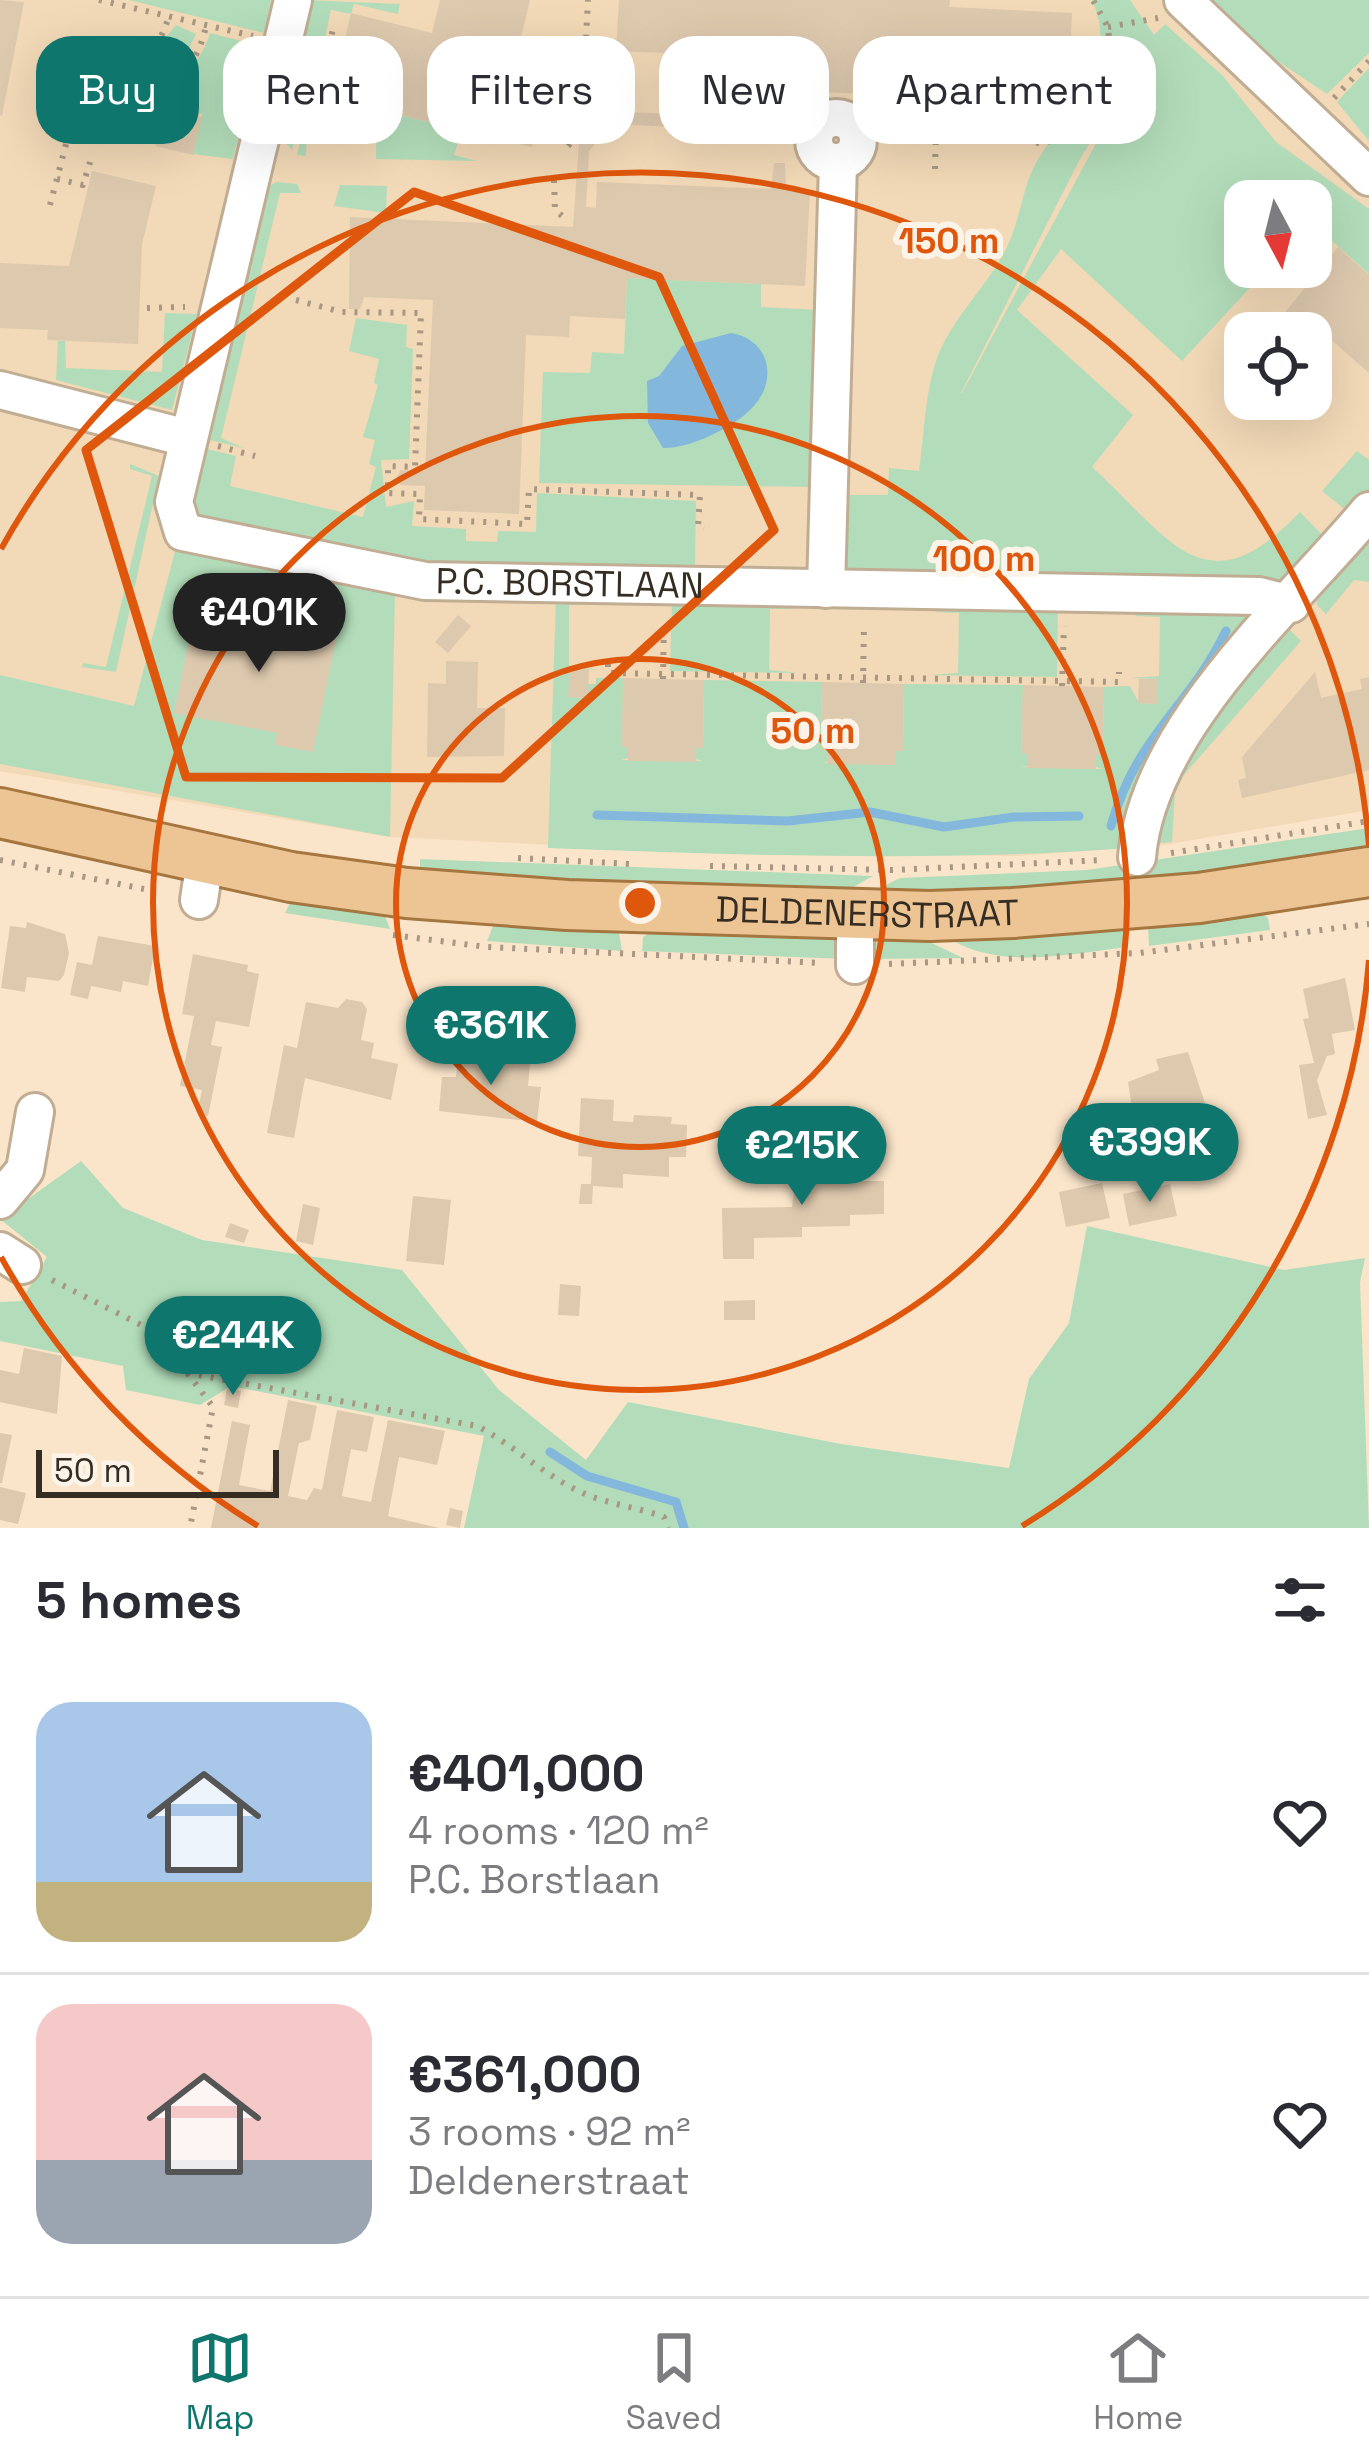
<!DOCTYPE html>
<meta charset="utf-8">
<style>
body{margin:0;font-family:"Space Grotesk",sans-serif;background:#f7f7f7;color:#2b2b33;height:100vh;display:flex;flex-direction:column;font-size:45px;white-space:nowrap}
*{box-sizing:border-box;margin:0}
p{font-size:39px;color:#7c7c81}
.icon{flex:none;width:66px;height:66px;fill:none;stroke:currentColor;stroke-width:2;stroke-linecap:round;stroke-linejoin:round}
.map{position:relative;height:1528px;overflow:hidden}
.panel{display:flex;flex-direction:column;background:#fff;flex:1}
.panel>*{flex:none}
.top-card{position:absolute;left:36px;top:36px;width:1299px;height:108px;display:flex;gap:24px}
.needle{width:78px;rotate:173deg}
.controls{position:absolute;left:1224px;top:180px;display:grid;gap:24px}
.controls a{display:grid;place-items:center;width:108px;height:108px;border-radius:24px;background:#fff;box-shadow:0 12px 48px #0002;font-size:60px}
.scale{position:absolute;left:36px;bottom:30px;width:243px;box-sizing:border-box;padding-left:12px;border:6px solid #352d22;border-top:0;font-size:33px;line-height:42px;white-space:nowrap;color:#352d22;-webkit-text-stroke:9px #fdf4e9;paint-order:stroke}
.price{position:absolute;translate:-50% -102px;padding:0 27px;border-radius:42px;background:#0f766e;color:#fff;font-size:39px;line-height:78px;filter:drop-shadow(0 3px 6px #0008)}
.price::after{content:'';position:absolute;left:50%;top:72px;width:36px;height:27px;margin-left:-18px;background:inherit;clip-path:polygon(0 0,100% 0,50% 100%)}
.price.current{background:#222;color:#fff}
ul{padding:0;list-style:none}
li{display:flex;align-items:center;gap:36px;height:300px;padding:0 36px}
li+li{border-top:3px solid #e1e1e2}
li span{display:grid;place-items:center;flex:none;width:336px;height:240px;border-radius:36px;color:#555}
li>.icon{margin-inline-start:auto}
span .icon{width:144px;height:144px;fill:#fffc;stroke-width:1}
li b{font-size:51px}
h2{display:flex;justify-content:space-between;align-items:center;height:144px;padding:0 36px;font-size:51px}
.pill{padding:0 42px;border-radius:36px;background:#fff;box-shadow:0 12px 48px #0002;font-size:42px;line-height:108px}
.pill.current{background:#0f766e;color:#fff}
.menu{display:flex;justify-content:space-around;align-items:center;height:168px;border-top:3px solid #e1e1e2;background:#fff;font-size:33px;color:#7c7c81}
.menu a{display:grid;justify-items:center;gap:6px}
.menu .current{color:#0f766e}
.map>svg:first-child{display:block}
.built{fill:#f2d9b7;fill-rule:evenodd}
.green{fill:#b3ddba;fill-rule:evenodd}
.water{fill:#83b8dc}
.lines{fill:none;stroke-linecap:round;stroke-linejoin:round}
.stream{stroke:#83b8dc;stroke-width:9}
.building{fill:#ddc9ae}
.minor-casing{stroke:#c1ad93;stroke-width:42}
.major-casing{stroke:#a5763f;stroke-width:54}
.path{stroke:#a79783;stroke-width:6;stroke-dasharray:3 9;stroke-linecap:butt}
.minor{stroke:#fff;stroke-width:36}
.major{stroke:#edc595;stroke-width:48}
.marked{fill:none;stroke:#df570d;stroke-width:9;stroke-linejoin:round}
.ring{fill:none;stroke:#df570d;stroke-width:6}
.labels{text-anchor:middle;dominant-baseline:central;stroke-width:12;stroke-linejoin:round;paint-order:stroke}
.street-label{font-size:36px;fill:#352d22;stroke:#fdf4e9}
.centre{fill:#df570d;stroke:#fdf4e9;stroke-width:6}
.ring-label{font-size:36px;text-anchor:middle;font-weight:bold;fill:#df570d;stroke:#fdf4e9;stroke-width:12;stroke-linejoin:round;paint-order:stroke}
</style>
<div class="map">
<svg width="1369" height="1528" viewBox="0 0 1369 1528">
<rect width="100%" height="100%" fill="#fae5ca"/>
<!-- built -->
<path class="built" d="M0,0h1369v810l-205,35 -149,11 -359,-6 -266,-13 -390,-66zM1245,201h66v66h-66zM1245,333h66v66h-66z"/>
<!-- green -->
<g class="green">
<path d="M129,0h142l-7,33z"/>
<path d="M306,0l94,4 -2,10 -44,-10 -3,10 -20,-4 -18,84 -7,-1 -14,57 -17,-20z"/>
<path d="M1092,0h38l24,35 11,-11 57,51 54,67 93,67v65l-58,-52v-21h-66v66h24l-87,94 -121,-112 -44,61 116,105 -41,52c79,72 113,145 208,45l27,28 -40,39 -16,3 -418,-6 -11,-7 2,-74h44l1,-27 30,3c5,-35 6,-77 17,-110 14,-41 50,-73 69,-110 17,-32 16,-66 35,-95 32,-49 80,-95 52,-156zM1137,67l-175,326h-1l119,-234z"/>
<path d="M1204,0h165v53l-42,41 -72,-48z"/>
<path d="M176,25l20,9 -13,27 -15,7 -23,-5z"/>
<path d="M210,33l51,13 -28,113 -40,-5 9,-40c-36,-9 -71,-27 -102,-1l4,-15 -21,-5c26,-57 98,32 127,-60z"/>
<path d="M1369,68v73l-32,-39z"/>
<path d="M336,100l126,30 -8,25 23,6 -101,-2v-26l-69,-3 -1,26 -9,-1 11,-46 23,4z"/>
<path d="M277,182l20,2 4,9h-21l-59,245 23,10 -43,-10 59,-248z"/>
<path d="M340,185l47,1 -1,27 -52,-7z"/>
<path d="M627,278l134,6v23l59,3 -6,177 -275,-4 4,-111 47,1 2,-21 32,2z"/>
<path d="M165,313l32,1 -25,96 -116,-30 2,-39h7l1,27 96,4z"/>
<path d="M356,318l51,7 -1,22 7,2 -4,110 -28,1 5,47 28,-6 -2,25 54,3v12l31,1 1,-11 38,1 1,-39 159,8 -1,68h-248l-249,-51 -9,-23 10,-48 37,9 -6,30 133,31 13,-50 -7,-3 6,-24 -12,-3 15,-52 -4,-2 5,-24 -30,-8z"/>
<path d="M1357,451l12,9v32l-15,16h-11l-21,-17z"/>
<path d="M130,464l29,12 -43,196 -34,-5 1,-4 23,4 46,-191 -22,-7z"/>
<path d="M1369,532v50l-15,-2 -28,34 -9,-9 -1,-16z"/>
<path d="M176,548l219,44 -5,245 -390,-73v-89l134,31z"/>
<path d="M556,596h28l9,9h-24v61l30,4 -29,-1 -1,28 19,1v-14h8v-6h27l-1,68 6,1v11l-7,2 82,1 -7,-2v-11l7,-1 1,-67 118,2 -1,67 7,1v12l-5,1 73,2v-14h7l1,-67 119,1 -2,68 7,1v12l-7,1 81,2 -6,-2v-12l7,-1 1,-67 26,-1 9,17 18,1 1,-25 -29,-1 30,-2 1,-59 -25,-1 8,-9 115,1 -128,235 -14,6c-190,13 -378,6 -568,-1z"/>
<path d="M672,598l113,2 8,9h-23l-1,61 30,3 -129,-2z"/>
<path d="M944,604l114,2 -1,71 -129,-2 30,-2 1,-60 -23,-1z"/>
<path d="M1285,625l16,16 -118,135 -8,18 -3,48 -24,2 14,-69z"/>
<path d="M1369,828v21c-166,34 -336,45 -504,46l35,-17 187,-8z"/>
<path d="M420,859l453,17 -37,21 -416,-25z"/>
<path d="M291,901l94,15 5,13 -105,-16z"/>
<path d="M1262,914l6,4 2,12 -121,16 -1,-21z"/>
<path d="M493,926l126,7 3,18 -135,-10z"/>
<path d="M1124,928l3,19c-57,7 -127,23 -177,-8z"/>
<path d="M648,934l194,3 5,22 -205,-8 1,-14z"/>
<path d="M873,938h48l42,20 -92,1z"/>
<path d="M81,1161l42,47 79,32 200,30 97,120 87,70 42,-58 213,42 168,24 20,-89 40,-56 18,-97 197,44 81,-12 -5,24 9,246h-905l20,-92 -253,-50 -31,19 -74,-15 -3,-24 -123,-25v-39l21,-1 26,-44 -47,-38z"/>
</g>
<!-- water -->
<path class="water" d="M731,333c41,7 48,51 18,78 -19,18 -61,38 -86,37l-15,-25 -1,-42 12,-5 23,-30z"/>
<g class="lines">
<!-- stream -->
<g class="stream">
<path d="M597,815l191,6 82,-9 74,15 70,-10 65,-1"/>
<path d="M1111,826c26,-92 78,-118 115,-195"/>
<path d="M550,1452l37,24 89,26 8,26"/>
</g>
</g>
<!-- building -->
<g class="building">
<path d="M0,0l24,2 -22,114 -2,-1z"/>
<path d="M440,0h90l-21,87 36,9 -5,21 51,13 17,-19 145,7 3,-45 -18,-1 1,-16 -123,-5 3,-51h331l-1,7 123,6 -4,91 -287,-14 -2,42 -166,-8 -24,27 -3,56 10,1 1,-26 174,7 3,-26h11l1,27 24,1 -5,95 -178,-8 -2,41 -55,-3 -1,21 -43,-2 -7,179 -95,-4 1,-24 -24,-1 -5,-7 5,-8 24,1 8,-171 -69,-3 -4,12h-11l1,-92 223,10 6,-83 -43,-10 -4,13 -210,-51 12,-51 9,2 8,-34 81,20z"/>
<path d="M164,108l38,9 -9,38 -38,-9z"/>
<path d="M92,171l64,15 -14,58 -4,100 -91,-4 1,-10 -48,-2v-65l69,3z"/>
<path d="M1338,247l31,28v98l-57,-50 -8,10h-13l-13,-12z"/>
<path d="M232,602l72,15 -2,11 35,7 -24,117 -38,-7 2,-12 -103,-20 15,-73 5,1 2,-14 30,6z"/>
<path d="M458,615l13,11 -23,27 -13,-11z"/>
<path d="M446,661l32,1 -1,46h28l-1,48 -77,1 1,-74 18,1z"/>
<path d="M570,669h19l-1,29 -20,-1z"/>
<path d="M1315,672l6,26 41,-9 -2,-10 9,-2v93l-127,28 -4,-18 8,-2 -4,-21z"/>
<path d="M623,678l81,2 -1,68h-7v14l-68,-1v-14h-6z"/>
<path d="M1139,679h19v25l-20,-1z"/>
<path d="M822,682l82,2 -1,67h-7v14l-68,-1v-14h-7z"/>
<path d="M1023,685l81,2 -1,68h-7v14l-69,-1 1,-14 -7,-1z"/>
<path d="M27,922l38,12 4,19 -5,22 -5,6 -32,-4 -2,15 -24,-4 9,-62 16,2z"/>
<path d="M98,936l57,10 -7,40 -25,-5 -2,11 -30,-6 -3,13 -18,-4 7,-33 15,3z"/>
<path d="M193,954l55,11 -1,6 12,3 -10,53 -33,-6 -5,24 11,2 -14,69 -11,-2 5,-24 -22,-4 14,-70 -12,-2z"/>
<path d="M1345,978l10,52 -23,4 3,20 -8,2 -10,24 10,35 -19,4 -9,-54 15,-2 -11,-44 6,-1 -6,-29z"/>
<path d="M346,999l16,3 5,7 -6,31 13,3 -3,15 27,6 -7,36 -86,-22 -11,60 -27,-5 17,-88 13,3 9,-46 32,6z"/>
<path d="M482,1050l26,2 -1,8 23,3 -2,23 13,1 -4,35 -98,-11 3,-34h14l2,-22 24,2z"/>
<path d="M1188,1052l18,54 -35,12 2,10 -15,3 4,24 -22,5 -12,-78 31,-12 -3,-11z"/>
<path d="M581,1098l33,2 -1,21 20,1 1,-7 38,2 -1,7 16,1 -1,32h-17v20l-46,-3v14l-30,-2 -1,18h-13l2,-20h10l1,-27 -14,-1z"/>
<path d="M807,1153l26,3 1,25h50v33l-34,1v11l-48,1v10l-48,1v21h-31l-1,-51 70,-1 7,-50z"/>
<path d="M1102,1183l8,35 -44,9 -7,-35z"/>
<path d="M1170,1184l7,32 -48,10 -6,-32z"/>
<path d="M413,1196l38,4 -7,65 -38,-4z"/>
<path d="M303,1204l17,4 -7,37 -17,-4z"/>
<path d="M230,1223l19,7 -5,13 -19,-6z"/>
<path d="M560,1284l21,2 -2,30 -21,-1z"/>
<path d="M755,1300v20h-31v-19z"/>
<path d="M24,1348l38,8 -5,58 -57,-12v-32l19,4z"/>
<path d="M227,1389l14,2 -3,17 -14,-3z"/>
<path d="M288,1400l29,6 -7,34 -11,3 -11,53 19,4 7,-12 8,2 15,-80 37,7 -7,35 -16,-3 -9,47 29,6 17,-82 57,11 -8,34 -38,-8 -11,59 51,12h-228l21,-107 18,4 -11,60 31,6z"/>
<path d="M0,1433l12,2 -10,48h-2z"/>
<path d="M0,1487l26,6 -8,31 -18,-4z"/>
<path d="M450,1508l13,3 -3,17 -14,-3z"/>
</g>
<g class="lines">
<defs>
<g id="minor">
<path id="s1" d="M293,0l-119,502 9,30 242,49 834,15 32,8"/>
<path d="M1183,0l186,177"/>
<circle cx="836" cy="140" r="22"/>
<path d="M0,390l187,48"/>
<path d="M826,589l12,-426"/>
<path d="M1137,857c11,-130 151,-249 232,-346"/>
<path d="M199,900l6,-40"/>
<path d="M855,965v-51"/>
<path d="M0,1200l25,-30 10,-58"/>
<path d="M0,1251l22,14"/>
</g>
<g id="major">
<path id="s2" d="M0,813l291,64 116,16 160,12 363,11 83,-3 186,-15 170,-26"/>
</g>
</defs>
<!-- minor casing -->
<use href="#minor" class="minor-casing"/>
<!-- major casing -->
<use href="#major" class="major-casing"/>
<!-- path -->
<g class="path">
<path d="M99,0l154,36"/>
<path d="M1108,27l50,-9"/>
<path d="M85,78c51,-34 101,37 121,-52"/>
<path d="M1334,98l35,-37"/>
<path d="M306,106l2,-7 8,2 17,-72"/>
<path d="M568,146l29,-36 -12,-52 3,-58"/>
<path d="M935,169l1,-42 62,5 44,12 27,-10 42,-72 -3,-35 -15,-27"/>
<path d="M57,179l26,6 7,-23"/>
<path d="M554,180l1,30 12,10"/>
<path d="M50,205l35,-133 9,-8 62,-15 13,-32"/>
<path d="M296,300l46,12 79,1 -6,154 -27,-1v27l32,1 -1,25 108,5 2,-35 171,6 -2,32 6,1"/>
<path d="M147,308l38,-1"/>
<path d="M218,446l37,10"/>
<path d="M608,664v9l511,9v-10"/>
<path d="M663,679l1,-60"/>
<path d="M863,683l1,-60"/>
<path d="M1062,686l2,-60"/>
<path d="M1171,853l198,-32"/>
<path d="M518,858l113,6"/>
<path d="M0,860l144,29"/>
<path d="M710,866l182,4 212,-10"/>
<path d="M393,935l94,12 335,16"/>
<path d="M889,964l250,-11 230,-29"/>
<path d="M52,1280l105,53 56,74 -23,121"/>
<path d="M187,1373l290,53c40,21 72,54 113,70 24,9 50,12 74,21l4,11"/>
</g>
<!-- minor -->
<use href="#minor" class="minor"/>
<!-- major -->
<use href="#major" class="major"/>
</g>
<!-- marked area -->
<path class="marked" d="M414,192l245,85 115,253 -272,248 -316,-1 -100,-327z"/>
<!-- distance rings -->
<g class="ring">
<circle cx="640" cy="903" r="244"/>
<circle cx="640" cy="903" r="487"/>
<path d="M1369 960A731 731 0 0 1 1022 1526M258 1526A731 731 0 0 1 1 1257M1 549A731 731 0 0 1 1369 846"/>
</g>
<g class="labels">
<!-- street labels -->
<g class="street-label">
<text stroke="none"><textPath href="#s1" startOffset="939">P.C. BORSTLAAN</textPath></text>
<text stroke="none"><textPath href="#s2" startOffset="876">DELDENERSTRAAT</textPath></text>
</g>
</g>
<circle cx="640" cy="903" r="18" class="centre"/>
<g class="ring-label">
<text x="949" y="253">150 m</text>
<text x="984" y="571">100 m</text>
<text x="813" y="743">50 m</text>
</g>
</svg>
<div class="controls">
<a><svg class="needle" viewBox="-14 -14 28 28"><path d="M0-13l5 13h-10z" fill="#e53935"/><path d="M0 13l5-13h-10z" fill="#7c7c81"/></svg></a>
<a><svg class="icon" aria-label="locate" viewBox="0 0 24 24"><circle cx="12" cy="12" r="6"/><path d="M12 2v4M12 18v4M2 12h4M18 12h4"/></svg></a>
</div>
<div class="scale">50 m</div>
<b class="price current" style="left:259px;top:675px">€401K</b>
<b class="price" style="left:491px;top:1088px">€361K</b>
<b class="price" style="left:1150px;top:1205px">€399K</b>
<b class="price" style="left:802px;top:1208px">€215K</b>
<b class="price" style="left:233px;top:1398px">€244K</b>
<div class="top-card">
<a class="pill current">Buy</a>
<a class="pill">Rent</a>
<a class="pill">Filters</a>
<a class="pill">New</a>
<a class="pill">Apartment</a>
</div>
</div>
<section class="panel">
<h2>5 homes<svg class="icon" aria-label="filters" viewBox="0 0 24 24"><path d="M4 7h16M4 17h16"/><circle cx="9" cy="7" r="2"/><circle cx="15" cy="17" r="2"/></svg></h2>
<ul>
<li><span style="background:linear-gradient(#a9c7e8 75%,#c2b280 0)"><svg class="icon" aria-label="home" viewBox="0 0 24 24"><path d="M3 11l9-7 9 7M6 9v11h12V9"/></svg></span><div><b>€401,000</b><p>4 rooms · 120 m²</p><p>P.C. Borstlaan</p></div><svg class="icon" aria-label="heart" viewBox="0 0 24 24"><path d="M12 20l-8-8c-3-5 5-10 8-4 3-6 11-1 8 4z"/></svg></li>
<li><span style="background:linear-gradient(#f6c9c9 65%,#9aa5b1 0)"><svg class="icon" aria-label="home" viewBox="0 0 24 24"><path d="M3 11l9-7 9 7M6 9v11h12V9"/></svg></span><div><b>€361,000</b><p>3 rooms · 92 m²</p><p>Deldenerstraat</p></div><svg class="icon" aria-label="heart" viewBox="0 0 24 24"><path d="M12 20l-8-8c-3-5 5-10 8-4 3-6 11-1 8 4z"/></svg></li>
</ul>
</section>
<nav class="menu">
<a class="current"><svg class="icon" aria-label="map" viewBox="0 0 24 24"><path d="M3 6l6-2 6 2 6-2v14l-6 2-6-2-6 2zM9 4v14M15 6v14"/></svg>Map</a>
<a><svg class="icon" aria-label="saved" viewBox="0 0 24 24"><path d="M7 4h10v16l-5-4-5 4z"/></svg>Saved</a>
<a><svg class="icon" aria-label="home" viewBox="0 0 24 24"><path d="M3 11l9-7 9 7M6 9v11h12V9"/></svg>Home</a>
</nav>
